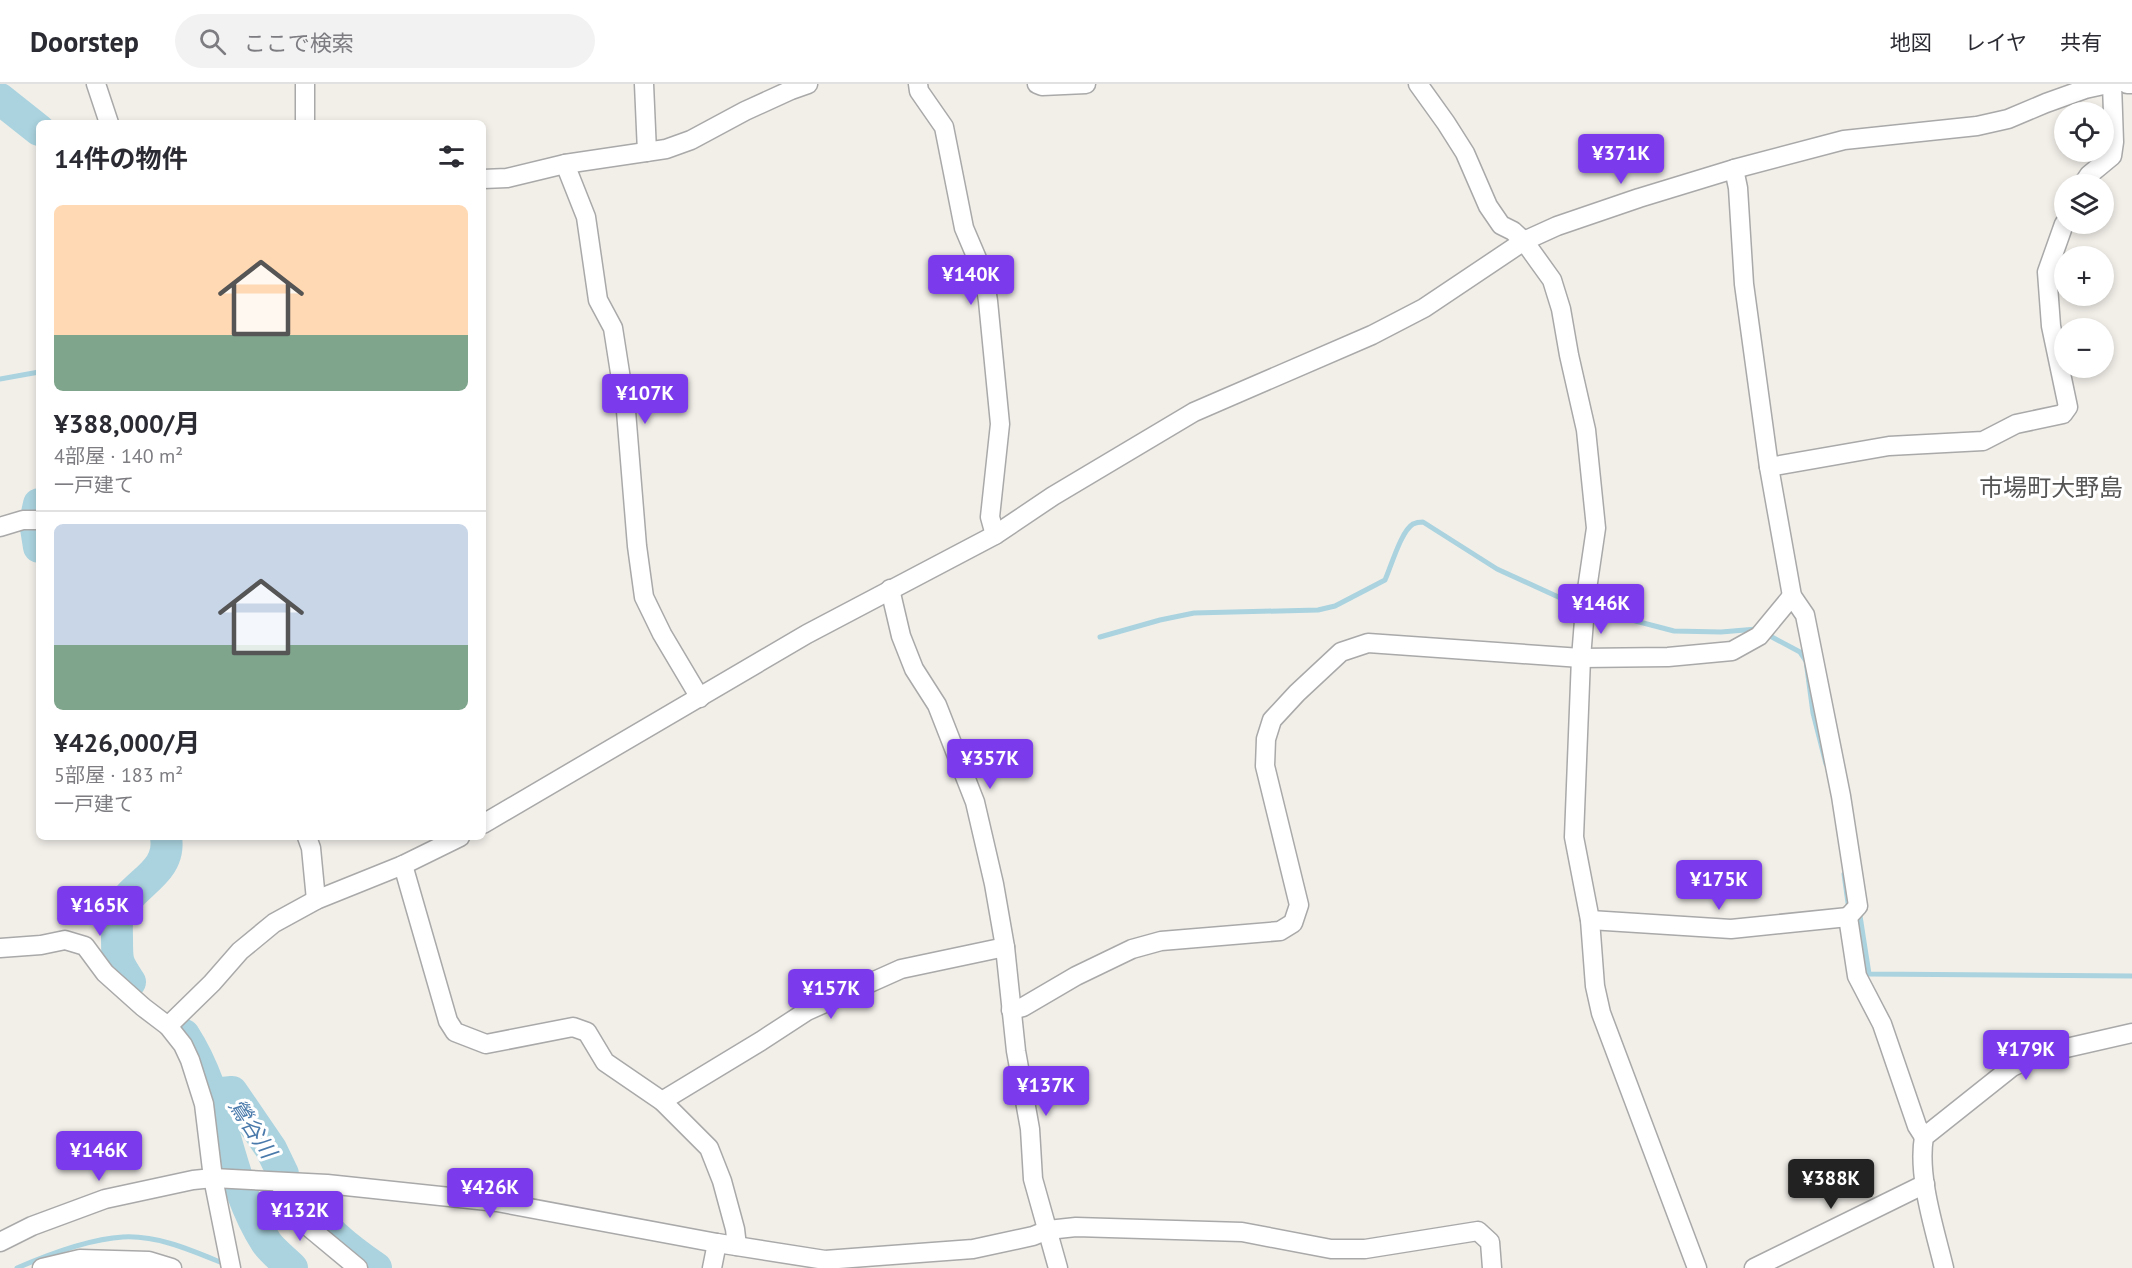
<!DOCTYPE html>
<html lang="ja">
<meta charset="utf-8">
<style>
body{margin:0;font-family:"PT Sans","Noto Sans JP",sans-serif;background:#f2f2f3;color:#2b2b33;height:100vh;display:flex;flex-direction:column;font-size:22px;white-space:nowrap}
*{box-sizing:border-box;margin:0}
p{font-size:20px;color:#7c7c81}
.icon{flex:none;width:33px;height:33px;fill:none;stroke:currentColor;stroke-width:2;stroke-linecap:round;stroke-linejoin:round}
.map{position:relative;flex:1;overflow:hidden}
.drawer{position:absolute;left:36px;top:36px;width:450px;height:720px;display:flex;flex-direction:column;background:#fff;border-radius:9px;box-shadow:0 3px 9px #0003}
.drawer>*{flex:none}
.fabs{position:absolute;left:2054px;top:18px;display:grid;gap:12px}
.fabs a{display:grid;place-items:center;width:60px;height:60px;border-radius:50%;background:#fff;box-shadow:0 3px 9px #0003;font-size:30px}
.price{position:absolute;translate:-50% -51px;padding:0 14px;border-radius:6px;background:#7c3aed;color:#fff;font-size:20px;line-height:39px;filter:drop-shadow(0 2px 3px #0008)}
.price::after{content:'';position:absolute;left:50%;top:36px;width:18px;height:14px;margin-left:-9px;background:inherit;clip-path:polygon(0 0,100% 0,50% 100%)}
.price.on{background:#222;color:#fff}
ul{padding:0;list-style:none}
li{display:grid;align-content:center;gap:12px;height:318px;padding:0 18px}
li+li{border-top:2px solid #e1e1e2}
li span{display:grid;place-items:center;height:186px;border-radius:9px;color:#555}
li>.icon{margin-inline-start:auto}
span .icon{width:108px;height:108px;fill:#fffc;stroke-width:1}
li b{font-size:26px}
h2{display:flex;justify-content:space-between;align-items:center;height:72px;padding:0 18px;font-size:26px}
header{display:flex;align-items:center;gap:36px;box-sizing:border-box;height:84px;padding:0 30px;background:#fff;border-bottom:2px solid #e1e1e2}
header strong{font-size:28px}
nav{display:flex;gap:33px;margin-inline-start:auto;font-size:21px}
.search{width:420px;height:54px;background:#f2f2f3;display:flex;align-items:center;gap:15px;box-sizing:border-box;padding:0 21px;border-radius:33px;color:#7c7c81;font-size:22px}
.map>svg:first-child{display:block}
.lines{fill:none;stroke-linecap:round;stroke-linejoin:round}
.stream{stroke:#aad3df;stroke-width:5}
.river{stroke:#aad3df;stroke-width:32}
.minor-casing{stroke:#a9a9a9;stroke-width:21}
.minor{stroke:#fff;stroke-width:18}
.labels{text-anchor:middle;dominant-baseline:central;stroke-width:6;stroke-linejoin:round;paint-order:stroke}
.water-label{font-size:22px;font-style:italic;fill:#4a7aab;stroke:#fff}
.quarter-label{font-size:24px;fill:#555;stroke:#fff}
</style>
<header>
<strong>Doorstep</strong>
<div class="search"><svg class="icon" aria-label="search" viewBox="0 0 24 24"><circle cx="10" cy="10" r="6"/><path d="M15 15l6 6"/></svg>ここで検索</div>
<nav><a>地図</a><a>レイヤ</a><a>共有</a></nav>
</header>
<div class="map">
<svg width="2132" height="1184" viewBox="0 0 2132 1184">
<rect width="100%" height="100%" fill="#f2efe9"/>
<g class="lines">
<!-- stream -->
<g class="stream">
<path d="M0,295l39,-7"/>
<path d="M1100,553l60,-17 34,-7 124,-3 17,-4 50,-26c6,-13 16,-49 28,-56 2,-1 8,-2 10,-2l74,47 81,37 96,25 47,1 36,-3 43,23 6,9 7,52 13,51"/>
<path d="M1844,790l4,29 12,13 9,58 263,2"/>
<path d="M17,1184c30,-13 73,-29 106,-31 35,-2 70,14 102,27"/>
</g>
<!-- river -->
<g class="river">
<path d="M0,15l39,31"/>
<path d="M39,420l-4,18 4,25"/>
<path d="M130,898c-13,-20 -13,-19 -13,-43 0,-8 -1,-19 2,-27 12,-29 53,-38 47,-75"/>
<path d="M184,951c41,63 42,145 82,207 6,9 18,18 26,26"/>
<path d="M212,1010l20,-2 39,57 12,25"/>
<path d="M300,1114c23,30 45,49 76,70"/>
</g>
<defs>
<g id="minor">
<path d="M96,0l13,39"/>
<path d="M644,0l3,68"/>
<path d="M918,0l1,7 25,36 20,101 20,47 4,26 12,123 -10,93 5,18"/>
<path d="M1037,0l5,2 44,-2"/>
<path d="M1418,0l28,39 19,30 23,53 13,19 12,6 11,10 28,39 9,29 8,46 17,75 10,98 -10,68 -5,62 -7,179 16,83 5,66 6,27 96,255"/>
<path d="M2127,0h5"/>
<path d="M305,39v-39"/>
<path d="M565,80l21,53 12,83 15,28 13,83 11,135 7,51 18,37 38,64"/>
<path d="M1734,85l4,19 6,96 25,183 23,129 13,19 36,181 17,110 -10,11 9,59 25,48 35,102 7,11"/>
<path d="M483,95l24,-1 58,-14 101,-15 25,-9 54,-29 46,-21 17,-6"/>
<path d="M2083,100l6,-9 23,-19 2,-14 -2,-58"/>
<path d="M1769,383l120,-21 94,-5 33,-17 47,-10 5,-7 -17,-81 -4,-54 17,-48"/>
<path d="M0,443l23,-7h16"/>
<path d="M890,505l11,47 13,33 23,36 38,97 19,82 11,63 11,104 14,78 3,50 25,89"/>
<path d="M483,740l324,-190 188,-99 58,-39 141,-84 178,-77 52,-27 100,-67 33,-15 82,-28 95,-29 110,-29 133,-14 31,-7 38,-16 39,-14 23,-5"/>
<path d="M307,753l4,11 5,52"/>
<path d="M403,781l45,156 7,11 31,12 87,-17 14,5 18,30 57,39 47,47 13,33 13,48 2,17"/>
<path d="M1590,836l141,9 117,-12"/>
<path d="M0,864l41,-3 24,-5 20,6 20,27 38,34 25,19 15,19 7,15 14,44 9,74 18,90"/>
<path d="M1011,926l12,-3 53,-31 56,-27 29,-8 119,-10 13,-8 6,-18 -34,-139 1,-27 6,-19 25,-27 44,-41 27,-9 213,15 87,-1 64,-6 27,-15 33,-40"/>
<path d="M168,942l44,-43 28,-32 34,-28 42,-23 87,-35 57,-28"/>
<path d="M662,1017l99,-60 46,-30 94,-42 104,-22"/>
<path d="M279,1099l32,46 47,39"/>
<path d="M0,1158l32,-16 73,-27 88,-19 20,-2 114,6 170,18 220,41 108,17 148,-11 60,-13 15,-6 28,-3 166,5 89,17h34l113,-18 12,11 2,26"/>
<path d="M42,1184l38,-9 69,2 23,7"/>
<path d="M712,1184l5,-25"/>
<path d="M1754,1184l171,-84"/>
<path d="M1944,1184c-9,-38 -27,-92 -20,-131l88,-70 28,-13 92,-21"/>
</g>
</defs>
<!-- minor casing -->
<use href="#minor" class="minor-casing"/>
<!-- minor -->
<use href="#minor" class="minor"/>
</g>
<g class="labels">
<!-- water labels -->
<g class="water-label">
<text transform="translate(253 1044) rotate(57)">鶯谷川</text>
</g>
<!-- quarter labels -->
<g class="quarter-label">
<text x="2051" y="403">市場町大野島</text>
</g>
</g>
</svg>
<div class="fabs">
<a><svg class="icon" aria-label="locate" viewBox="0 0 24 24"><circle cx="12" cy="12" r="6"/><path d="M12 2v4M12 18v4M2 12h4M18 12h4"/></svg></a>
<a><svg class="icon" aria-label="layers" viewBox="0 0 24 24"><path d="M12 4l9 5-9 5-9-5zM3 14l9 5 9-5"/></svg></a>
<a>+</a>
<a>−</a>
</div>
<b class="price" style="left:1621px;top:101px">¥371K</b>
<b class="price" style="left:971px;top:222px">¥140K</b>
<b class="price" style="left:645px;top:341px">¥107K</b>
<b class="price" style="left:1601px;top:551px">¥146K</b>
<b class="price" style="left:990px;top:706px">¥357K</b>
<b class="price" style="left:1719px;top:827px">¥175K</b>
<b class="price" style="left:100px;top:853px">¥165K</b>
<b class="price" style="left:831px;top:936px">¥157K</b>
<b class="price" style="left:2026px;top:997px">¥179K</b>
<b class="price" style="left:1046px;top:1033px">¥137K</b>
<b class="price" style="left:99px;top:1098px">¥146K</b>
<b class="price on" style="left:1831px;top:1126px">¥388K</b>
<b class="price" style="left:490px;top:1135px">¥426K</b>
<b class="price" style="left:300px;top:1158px">¥132K</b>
<section class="drawer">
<h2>14件の物件<svg class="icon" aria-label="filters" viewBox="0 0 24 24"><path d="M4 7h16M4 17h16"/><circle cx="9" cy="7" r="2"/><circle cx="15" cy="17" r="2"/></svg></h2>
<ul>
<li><span style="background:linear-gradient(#ffd9b3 70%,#7fa58c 0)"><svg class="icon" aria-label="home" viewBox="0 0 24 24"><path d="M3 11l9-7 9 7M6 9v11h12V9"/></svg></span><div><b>¥388,000/月</b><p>4部屋 · 140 m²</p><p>一戸建て</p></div></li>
<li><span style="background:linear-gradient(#c9d6e8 65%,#7fa58c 0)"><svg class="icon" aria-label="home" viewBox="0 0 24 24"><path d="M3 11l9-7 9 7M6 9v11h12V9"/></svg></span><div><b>¥426,000/月</b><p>5部屋 · 183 m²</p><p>一戸建て</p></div></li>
</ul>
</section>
</div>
